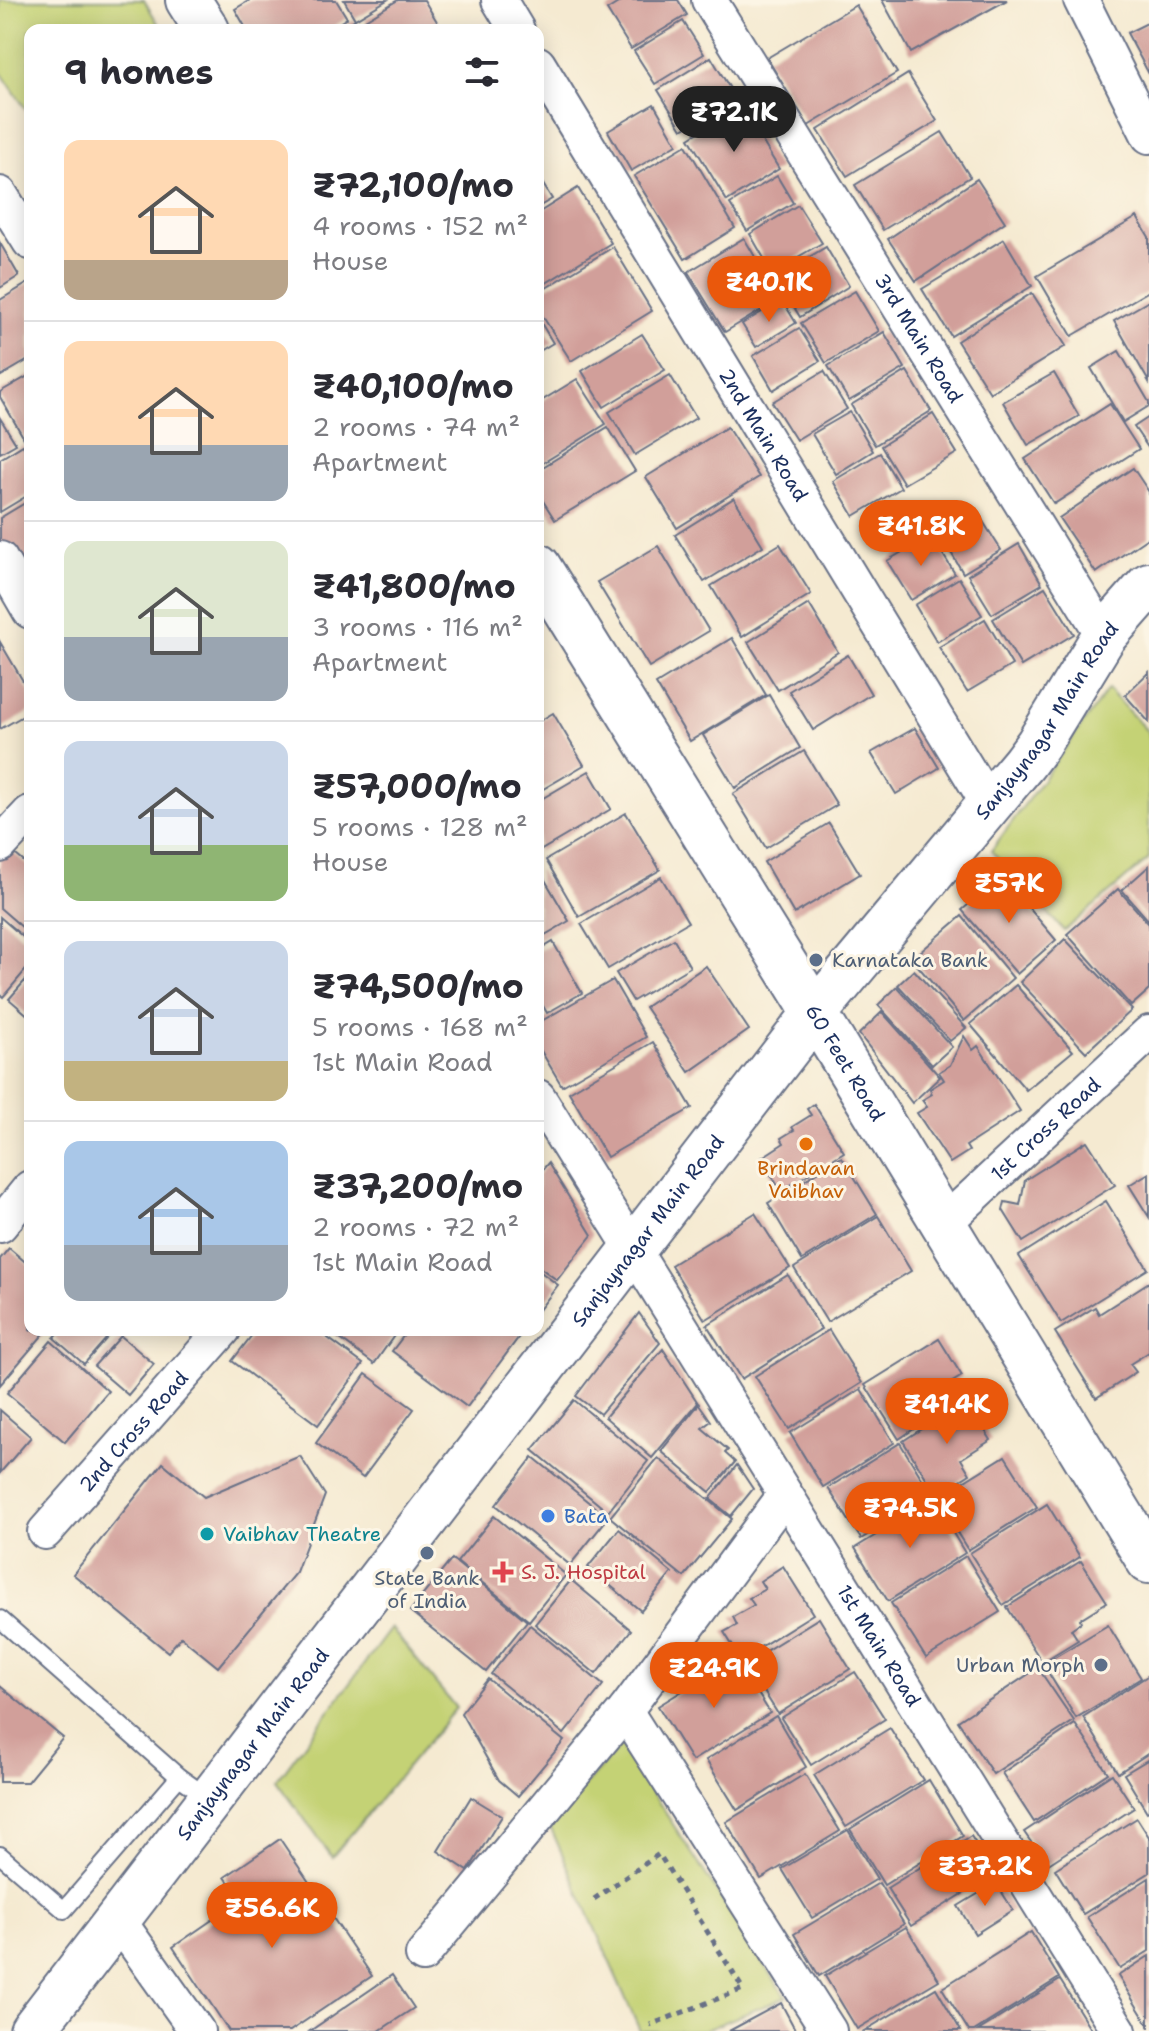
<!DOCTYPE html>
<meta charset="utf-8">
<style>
body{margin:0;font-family:"Shantell Sans",sans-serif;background:#f2f2f3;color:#2b2b33;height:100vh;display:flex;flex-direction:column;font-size:30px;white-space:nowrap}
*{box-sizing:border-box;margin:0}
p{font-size:26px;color:#7c7c81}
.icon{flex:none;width:44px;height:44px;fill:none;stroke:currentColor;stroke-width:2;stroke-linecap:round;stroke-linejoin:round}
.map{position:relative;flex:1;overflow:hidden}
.details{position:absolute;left:24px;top:24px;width:520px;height:1312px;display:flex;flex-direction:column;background:#fff;border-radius:16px;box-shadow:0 4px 20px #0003}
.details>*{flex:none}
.price{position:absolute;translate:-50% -68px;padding:0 18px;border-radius:28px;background:#ea580c;color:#fff;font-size:26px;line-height:52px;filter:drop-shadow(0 2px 4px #0008)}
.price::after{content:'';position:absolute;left:50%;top:48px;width:24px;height:18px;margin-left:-12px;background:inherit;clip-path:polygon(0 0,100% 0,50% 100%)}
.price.on{background:#222;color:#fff}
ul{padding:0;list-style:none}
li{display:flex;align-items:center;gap:24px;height:200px;padding:0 40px}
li+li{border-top:2px solid #e1e1e2}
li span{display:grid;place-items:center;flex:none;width:224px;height:160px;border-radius:16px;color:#555}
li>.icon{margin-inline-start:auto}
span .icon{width:96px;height:96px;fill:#fffc;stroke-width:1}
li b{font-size:34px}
h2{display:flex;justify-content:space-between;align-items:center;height:96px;padding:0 40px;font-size:34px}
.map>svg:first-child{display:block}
.green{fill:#c4d274;stroke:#708069;stroke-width:2}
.building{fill:#d19f9a}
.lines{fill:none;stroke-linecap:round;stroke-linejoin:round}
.lane-casing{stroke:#677086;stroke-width:20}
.street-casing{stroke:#677086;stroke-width:38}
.secondary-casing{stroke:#677086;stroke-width:48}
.path{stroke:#677086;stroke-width:5;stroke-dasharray:6 6;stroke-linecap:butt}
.lane{stroke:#fff;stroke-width:16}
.street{stroke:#fff;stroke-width:34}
.secondary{stroke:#fff;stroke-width:44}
.service-dot{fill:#5c6f8a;stroke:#fcf5e5;stroke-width:3}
.food-dot{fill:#e8710a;stroke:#fcf5e5;stroke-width:3}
.shop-dot{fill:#3f7fe0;stroke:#fcf5e5;stroke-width:3}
.culture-dot{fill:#0f9aa8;stroke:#fcf5e5;stroke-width:3}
.health-dot{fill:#e0444e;stroke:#fcf5e5;stroke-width:3}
.labels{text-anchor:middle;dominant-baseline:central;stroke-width:6;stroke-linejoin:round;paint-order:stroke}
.street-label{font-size:20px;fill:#1b2f5e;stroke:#fcf5e5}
.service-label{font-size:20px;fill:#4e5e75;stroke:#fcf5e5;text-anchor:start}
.food-label{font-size:20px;fill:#c56008;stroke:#fcf5e5}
.shop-label{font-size:20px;fill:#366cbe;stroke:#fcf5e5;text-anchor:start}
.culture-label{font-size:20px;fill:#0d838f;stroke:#fcf5e5;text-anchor:start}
.health-label{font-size:20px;fill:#be3a42;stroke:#fcf5e5;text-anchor:start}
</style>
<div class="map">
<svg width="1149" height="2031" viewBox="0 0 1149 2031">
<rect width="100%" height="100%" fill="#fcf5e5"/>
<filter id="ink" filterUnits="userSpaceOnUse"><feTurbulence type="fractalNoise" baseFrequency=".0125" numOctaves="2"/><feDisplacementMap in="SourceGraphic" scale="16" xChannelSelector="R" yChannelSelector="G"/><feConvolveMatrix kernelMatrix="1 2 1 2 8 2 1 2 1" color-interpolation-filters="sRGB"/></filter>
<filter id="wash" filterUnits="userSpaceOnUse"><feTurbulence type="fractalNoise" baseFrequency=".006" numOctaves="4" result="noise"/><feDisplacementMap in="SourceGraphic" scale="32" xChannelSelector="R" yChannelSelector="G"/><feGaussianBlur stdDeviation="1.8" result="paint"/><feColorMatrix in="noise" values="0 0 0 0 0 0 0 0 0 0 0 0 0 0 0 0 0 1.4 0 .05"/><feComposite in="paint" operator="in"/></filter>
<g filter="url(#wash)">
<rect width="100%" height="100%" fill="#f5ead1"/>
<!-- green -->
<g class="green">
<path d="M0,0h144l18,30h-132v85l-30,-44z"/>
<path d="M1108,689l41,44v126l-85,72 -73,-80z"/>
<path d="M391,1628l65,80 -124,149 -55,-76z"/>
<path d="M621,1745l165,252 -83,34h-63l-91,-207z"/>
</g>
<g id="blocks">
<!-- building -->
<g class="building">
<path d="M250,0h86l11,18 -19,12h-81l-12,-21z"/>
<path d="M344,0h43l-32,19z"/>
<path d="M398,0h26l18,30h-71l-6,-10z"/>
<path d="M623,0h55l9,15 -56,34 -24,-39z"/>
<path d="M882,0h125l-96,53z"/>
<path d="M856,5l41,68 -89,53 -41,-68z"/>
<path d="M354,20l6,10h-22z"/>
<path d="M683,21l21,33 -49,30 -21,-33z"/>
<path d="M1149,22v52l-22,-41z"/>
<path d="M711,57l24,40 -53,32 -24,-39z"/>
<path d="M908,74l29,47 -90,55 -29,-46z"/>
<path d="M654,104l23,40 -46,27 -23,-40z"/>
<path d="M741,106l38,63 -52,32 -38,-63z"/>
<path d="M942,132l28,45 -87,53 -28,-45z"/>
<path d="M686,145l49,83 -50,31 -51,-83z"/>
<path d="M538,176l14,23 -14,8z"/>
<path d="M777,176l16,27 -46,28 -17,-27z"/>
<path d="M977,179l28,43 -89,59 -28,-42z"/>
<path d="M578,188l33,55 -73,45v-75z"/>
<path d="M798,205l24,38 -50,29 -22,-38z"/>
<path d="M1137,217l12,20v54l-77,45 -35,-60z"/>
<path d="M744,238l36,61 -55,33 -37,-60z"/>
<path d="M1004,239l28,47 -81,50 -29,-47z"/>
<path d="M0,243l19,33 -19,12z"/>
<path d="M613,247l39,64 -81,50 -33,-52v-16z"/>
<path d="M826,247l23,39 -49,31 -24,-40z"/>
<path d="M30,282v77l-29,17 -1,-76z"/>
<path d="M855,291l24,40 -53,32 -25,-40z"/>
<path d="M1032,293l34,53 -76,47 -33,-52z"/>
<path d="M782,300l14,23 -40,24 -14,-23z"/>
<path d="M1149,301v81l-35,-61z"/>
<path d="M538,318l15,25 -15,9z"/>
<path d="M799,328l21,33 -47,29 -20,-34z"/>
<path d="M884,332l21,36 -56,33 -21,-35z"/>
<path d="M642,334l23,36 -61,37 -22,-36z"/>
<path d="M1119,351l30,51v4l-26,16 -32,-54z"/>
<path d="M824,371l23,38 -51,31 -24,-38z"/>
<path d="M907,371l24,40 -56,34 -24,-40z"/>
<path d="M1054,373l25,43 -51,29 -25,-43z"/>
<path d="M30,375v62l-5,3 -25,-43v-5z"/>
<path d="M670,375l26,43 -61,37 -26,-43z"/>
<path d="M577,379l29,45 -68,42v-63z"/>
<path d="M1110,404l29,45 -85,55 -29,-45z"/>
<path d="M850,412l23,39 -37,23 -24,-40z"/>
<path d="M933,414l24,39 -53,31 -23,-38z"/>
<path d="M1149,417v32l-15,-22z"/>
<path d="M0,418l16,26 -16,9z"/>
<path d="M608,427l27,44 -80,49 -17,-27v-23z"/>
<path d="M727,427l32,50 -82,51 -31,-51z"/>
<path d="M23,445l7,12v37l-30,18v-53z"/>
<path d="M880,453l21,35 -47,28 -21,-35z"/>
<path d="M1133,468l16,24v45l-53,36 -37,-55z"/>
<path d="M734,498l29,48 -59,36 -29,-47z"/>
<path d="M30,500v72l-10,5 -20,-34v-25z"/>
<path d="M979,515l22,35 -38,23 -21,-36z"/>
<path d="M931,535l24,39 -44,26 -24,-39z"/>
<path d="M780,544l31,50 -69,43 -31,-51z"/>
<path d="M1019,544l23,40 -50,30 -24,-39z"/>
<path d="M658,546l51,85 -60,36 -52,-85z"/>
<path d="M959,578l23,37 -45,27 -22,-37z"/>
<path d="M1045,587l29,47 -53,32 -28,-47z"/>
<path d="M809,604l29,48 -60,38 -30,-48z"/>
<path d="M985,619l27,46 -45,27 -28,-45z"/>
<path d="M732,638l34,57 -76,46 -34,-57z"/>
<path d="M0,642l30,51v19l-30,17z"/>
<path d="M848,655l23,39 -58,36 -24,-39z"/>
<path d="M1149,672v50l-24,-27z"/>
<path d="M769,695l31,53 -65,40 -32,-53z"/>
<path d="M553,713l31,52 -46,27v-70z"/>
<path d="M915,728l24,40 -43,26 -25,-41z"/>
<path d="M804,751l33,54 -71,43 -33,-54z"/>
<path d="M589,771l22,38 -73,43v-51z"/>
<path d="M626,813l34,57 -81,47 -33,-57z"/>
<path d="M829,823l31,51 -66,40 -30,-52z"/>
<path d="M9,849l21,18v67l-30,-26v-49z"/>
<path d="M1149,866v55l-27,-31z"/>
<path d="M538,868l31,53 -31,18z"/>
<path d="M1002,876l54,64 -39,34 -55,-64z"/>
<path d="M661,877l27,45 -80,47 -27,-45z"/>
<path d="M1118,889l31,35v66l-18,16 -64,-72z"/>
<path d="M962,916l51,62 -49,43 -52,-62z"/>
<path d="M0,917l30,26v22l-27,32 -3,-3z"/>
<path d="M674,939l16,28 -57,34 -17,-28z"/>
<path d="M1065,939l67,71 -46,42 -66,-70z"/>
<path d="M553,942l29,51 -35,20 -9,-16v-46z"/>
<path d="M706,966l43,64 -60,42 -44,-65z"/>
<path d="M914,970l52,58 -16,13 -52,-56z"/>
<path d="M30,975v42l-21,-18z"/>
<path d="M613,980l33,57 -84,49 -24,-40v-23z"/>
<path d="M1016,985l57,66 -47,39 -56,-66z"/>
<path d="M897,987l55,60 -20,18 -54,-60z"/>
<path d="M882,1012l58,65 -28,26 -53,-69z"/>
<path d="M964,1036l9,14 5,-4 42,65 -54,35 3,5 -19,12 -33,-50 10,-6 -5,-7 10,-6 -2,-5 14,-9 -5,-8 11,-7z"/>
<path d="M653,1042l39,66 -85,49 -38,-65z"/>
<path d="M814,1104l30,48 -63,39 -20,-33 23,-15 -3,-5 13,-8 -2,-3 19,-12 -4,-6z"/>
<path d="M1087,1141l28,44 -92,57 -20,-32 2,-8 15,3 5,-25z"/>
<path d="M842,1157l35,57 -75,46 -34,-57z"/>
<path d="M548,1163l44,72 -35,45 -19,-14v-91z"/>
<path d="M1149,1173v44l-20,-32z"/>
<path d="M1106,1201l42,68 -87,54 -42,-67z"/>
<path d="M755,1213l35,55 -85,52 -34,-55z"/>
<path d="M878,1216l33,55 -84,51 -33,-54z"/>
<path d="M9,1248l21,18v64h17l-47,55v-126z"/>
<path d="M538,1270l20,15 -20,26z"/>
<path d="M788,1275l33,54 -80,50 -34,-54z"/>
<path d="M1149,1282v70l-19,12 6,8 -40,26 -41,-66 40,-25 4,7z"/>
<path d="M639,1313l21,30 -60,71 -24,-18z"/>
<path d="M61,1330h53l-30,34 -30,-26z"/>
<path d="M256,1330h61l46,34 -45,61 -86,-64z"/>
<path d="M328,1330h70l-24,34z"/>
<path d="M408,1330h116l-57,77 -75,-56z"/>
<path d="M829,1330l33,53 -73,46 -34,-53z"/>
<path d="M121,1336l33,28 -26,31 -34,-29z"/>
<path d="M939,1339l23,37 -45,28 10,16 -28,19 -34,-54z"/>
<path d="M51,1341l57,50 -43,51 -58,-49z"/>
<path d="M663,1349l35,54 -46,55 -47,-41z"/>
<path d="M366,1374l48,35 -51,69 -47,-35z"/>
<path d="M861,1389l33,54 -71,44 -33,-54z"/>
<path d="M574,1400l74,61 -40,51 -75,-62z"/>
<path d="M966,1400l25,40 -30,19 9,15 -33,21 -34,-54z"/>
<path d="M699,1404l12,17 -9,7 26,22 -3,3 10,9 -25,30 -49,-41z"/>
<path d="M0,1410l31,27 -31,36z"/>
<path d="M900,1443l32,52 -71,44 -33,-51z"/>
<path d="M300,1456l25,39 -29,77 -78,95 -37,-30 -13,15 -95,-78 90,-111 41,34z"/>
<path d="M1005,1456l32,51 -69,43 -32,-51z"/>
<path d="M533,1457l75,61 -38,47 -74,-60z"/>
<path d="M658,1458l74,61 -48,58 -74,-60z"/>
<path d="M737,1465l16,24 -22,27 -21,-17z"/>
<path d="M933,1500l32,53 -77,48 -33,-53z"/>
<path d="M1047,1504l33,53 -77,48 -33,-52z"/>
<path d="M494,1516l72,59 -37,46 -72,-59z"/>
<path d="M619,1529l53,44 -31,38 -53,-44z"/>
<path d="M966,1556l34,56 -74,46 -35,-55z"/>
<path d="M452,1559l75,62 -41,51 -76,-61z"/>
<path d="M1081,1561l26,41 -27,17 1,3 -10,7 7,11 -36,22 -35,-55z"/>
<path d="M783,1566l30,48 -72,45 -17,-27 13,-7 -4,-8 21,-12 -5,-7 16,-9 -5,-8z"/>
<path d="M571,1580l60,50 -35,44 -61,-50z"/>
<path d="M819,1618l31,51 -72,45 -32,-51z"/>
<path d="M530,1625l73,60 -39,49 -73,-60z"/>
<path d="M1108,1625l33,53 -65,40 -33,-54z"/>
<path d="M736,1658l34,55 -78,48 -34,-55z"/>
<path d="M1038,1668l36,53 -81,53 -35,-53z"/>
<path d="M855,1672l30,47 -74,46 -30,-47z"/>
<path d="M1149,1675v78l-31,20 -35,-56z"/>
<path d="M488,1679l76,62 -46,55 -19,-16 -38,-67z"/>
<path d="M0,1686l63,52 -36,44h-27z"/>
<path d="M776,1716l30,51 -69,43 -31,-50z"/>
<path d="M1075,1724l33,49 -74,49 -32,-49z"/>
<path d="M890,1728l33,52 -77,47 -32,-52z"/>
<path d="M1149,1759v52l-2,1 -23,-38z"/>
<path d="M805,1774l35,57 -79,48 -35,-57z"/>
<path d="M1112,1774l22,34 -87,57 -23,-33z"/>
<path d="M929,1780l34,56 -79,49 -34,-56z"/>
<path d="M471,1797l31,19 -34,55 -30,-20z"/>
<path d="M1137,1818l12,19v36l-66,41 -28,-45z"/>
<path d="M848,1830l29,49 -65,39 -30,-49z"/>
<path d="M971,1836l24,38 -84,52 -24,-38z"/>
<path d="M280,1839l92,137 -82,55h-61l-56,-84 68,-47 -16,-23z"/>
<path d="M1149,1878v73l-29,18 -33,-52z"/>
<path d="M879,1883l25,41 -85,52 -25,-42z"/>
<path d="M996,1883l17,27 -38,24 -17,-28z"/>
<path d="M906,1927l33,53 -82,49 -32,-53z"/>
<path d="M1031,1932l28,46 -85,53h-5l-27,-43z"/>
<path d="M1149,1956v70l-31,-50z"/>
<path d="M392,1975l22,33 -35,23h-69z"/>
<path d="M1060,1980l32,51h-114z"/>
<path d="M936,1988l25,43h-97z"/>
<path d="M781,2003l15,28h-67z"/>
</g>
</g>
</g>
<g filter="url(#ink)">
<use href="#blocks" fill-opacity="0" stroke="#677086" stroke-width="2"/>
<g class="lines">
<defs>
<g id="lane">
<path d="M0,1619l179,158 30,21"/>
<path d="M0,1855l64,55 115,-133"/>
</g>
<g id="street">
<path d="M499,0l18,30"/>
<path id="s1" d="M709,0l395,636"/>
<path d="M1081,0l68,136"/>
<path id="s2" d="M538,64l451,741"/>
<path d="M0,194l30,48"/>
<path d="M0,559l30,52"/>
<path d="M0,845l30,-32"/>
<path id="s3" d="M538,1097l581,934"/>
<path id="s4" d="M943,1224l206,-191"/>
<path d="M0,1225l30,-37"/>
<path id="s5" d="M45,1532l178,-202"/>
<path d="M625,1711l204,320"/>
<path d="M118,1920l79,111"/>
<path d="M423,1955l202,-244 160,-216"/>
</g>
<g id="secondary">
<path d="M188,0l19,30"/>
<path id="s6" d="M538,566l277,447 334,548"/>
<path id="s7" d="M32,2031l783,-1018 209,-250 14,-19 66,-108 45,-51"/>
</g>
</defs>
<!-- lane casing -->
<use href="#lane" class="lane-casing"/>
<!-- street casing -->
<use href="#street" class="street-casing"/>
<!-- secondary casing -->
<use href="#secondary" class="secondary-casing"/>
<!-- path -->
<path class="path" d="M594,1899l65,-45 84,135 -93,36"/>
<!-- lane -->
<use href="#lane" class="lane"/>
<!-- street -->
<use href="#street" class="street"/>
<!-- secondary -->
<use href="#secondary" class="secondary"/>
</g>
</g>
<!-- markers -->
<g class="service-dot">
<circle cx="816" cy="960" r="8"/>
<circle cx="427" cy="1553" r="8"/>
<circle cx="1101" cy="1665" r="8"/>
</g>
<circle class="food-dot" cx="806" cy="1144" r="8"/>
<circle class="shop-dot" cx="548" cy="1516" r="8"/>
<circle class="culture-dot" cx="207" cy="1534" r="8"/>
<path class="health-dot" d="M499 1560h8v8h8v8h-8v8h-8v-8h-8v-8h8z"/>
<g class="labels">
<!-- street labels -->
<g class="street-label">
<text stroke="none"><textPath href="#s1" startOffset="398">3rd Main Road</textPath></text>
<text stroke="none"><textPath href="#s2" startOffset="434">2nd Main Road</textPath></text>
<text stroke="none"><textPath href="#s7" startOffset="1658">Sanjaynagar Main Road</textPath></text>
<text stroke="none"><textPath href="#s6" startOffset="584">60 Feet Road</textPath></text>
<text stroke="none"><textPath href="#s4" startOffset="140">1st Cross Road</textPath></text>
<text stroke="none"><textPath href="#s7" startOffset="1010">Sanjaynagar Main Road</textPath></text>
<text stroke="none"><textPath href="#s5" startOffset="134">2nd Cross Road</textPath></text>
<text stroke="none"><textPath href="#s3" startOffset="646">1st Main Road</textPath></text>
<text stroke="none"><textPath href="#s7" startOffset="362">Sanjaynagar Main Road</textPath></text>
</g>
<!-- service labels -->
<g class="service-label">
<text x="832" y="960">Karnataka Bank</text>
<text x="427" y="1578" text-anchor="middle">State Bank<tspan x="427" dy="23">of India</tspan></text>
<text x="1085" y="1665" text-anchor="end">Urban Morph</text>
</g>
<!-- food labels -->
<g class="food-label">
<text x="806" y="1168">Brindavan<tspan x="806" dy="23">Vaibhav</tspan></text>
</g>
<!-- shop labels -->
<g class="shop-label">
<text x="564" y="1516">Bata</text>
</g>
<!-- culture labels -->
<g class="culture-label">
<text x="223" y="1534">Vaibhav Theatre</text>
</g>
<!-- health labels -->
<g class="health-label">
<text x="521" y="1572">S. J. Hospital</text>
</g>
</g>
</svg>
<b class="price on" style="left:734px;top:154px">₹72.1K</b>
<b class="price" style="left:769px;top:324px">₹40.1K</b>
<b class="price" style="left:921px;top:568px">₹41.8K</b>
<b class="price" style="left:1009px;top:925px">₹57K</b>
<b class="price" style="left:947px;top:1446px">₹41.4K</b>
<b class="price" style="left:910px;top:1550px">₹74.5K</b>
<b class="price" style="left:714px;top:1710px">₹24.9K</b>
<b class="price" style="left:985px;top:1908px">₹37.2K</b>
<b class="price" style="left:272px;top:1950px">₹56.6K</b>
<section class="details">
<h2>9 homes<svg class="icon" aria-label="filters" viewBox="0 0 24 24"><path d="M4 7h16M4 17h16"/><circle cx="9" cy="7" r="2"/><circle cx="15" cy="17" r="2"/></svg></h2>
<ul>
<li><span style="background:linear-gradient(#ffd9b3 75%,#b9a48a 0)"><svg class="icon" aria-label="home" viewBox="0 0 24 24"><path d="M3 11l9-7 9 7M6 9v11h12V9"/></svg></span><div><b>₹72,100/mo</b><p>4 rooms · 152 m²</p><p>House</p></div></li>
<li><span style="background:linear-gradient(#ffd9b3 65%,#9aa5b1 0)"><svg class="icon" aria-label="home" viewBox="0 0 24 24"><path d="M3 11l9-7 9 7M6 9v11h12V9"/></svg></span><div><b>₹40,100/mo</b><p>2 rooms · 74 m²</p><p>Apartment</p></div></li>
<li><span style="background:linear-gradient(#dfe7d0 60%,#9aa5b1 0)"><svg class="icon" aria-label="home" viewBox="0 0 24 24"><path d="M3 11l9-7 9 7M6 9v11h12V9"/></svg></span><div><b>₹41,800/mo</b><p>3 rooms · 116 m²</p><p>Apartment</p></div></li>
<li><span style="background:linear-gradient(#c9d6e8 65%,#8fb573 0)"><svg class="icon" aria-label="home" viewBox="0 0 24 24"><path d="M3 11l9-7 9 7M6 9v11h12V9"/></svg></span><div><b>₹57,000/mo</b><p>5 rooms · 128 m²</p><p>House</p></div></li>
<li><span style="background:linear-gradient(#c9d6e8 75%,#c2b280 0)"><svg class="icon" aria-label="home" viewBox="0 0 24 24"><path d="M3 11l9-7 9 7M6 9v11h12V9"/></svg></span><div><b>₹74,500/mo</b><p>5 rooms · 168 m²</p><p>1st Main Road</p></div></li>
<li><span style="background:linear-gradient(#a9c7e8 65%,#9aa5b1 0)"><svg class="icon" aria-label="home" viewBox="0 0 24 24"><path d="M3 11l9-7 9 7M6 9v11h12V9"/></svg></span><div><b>₹37,200/mo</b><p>2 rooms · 72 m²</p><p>1st Main Road</p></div></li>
</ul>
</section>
</div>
